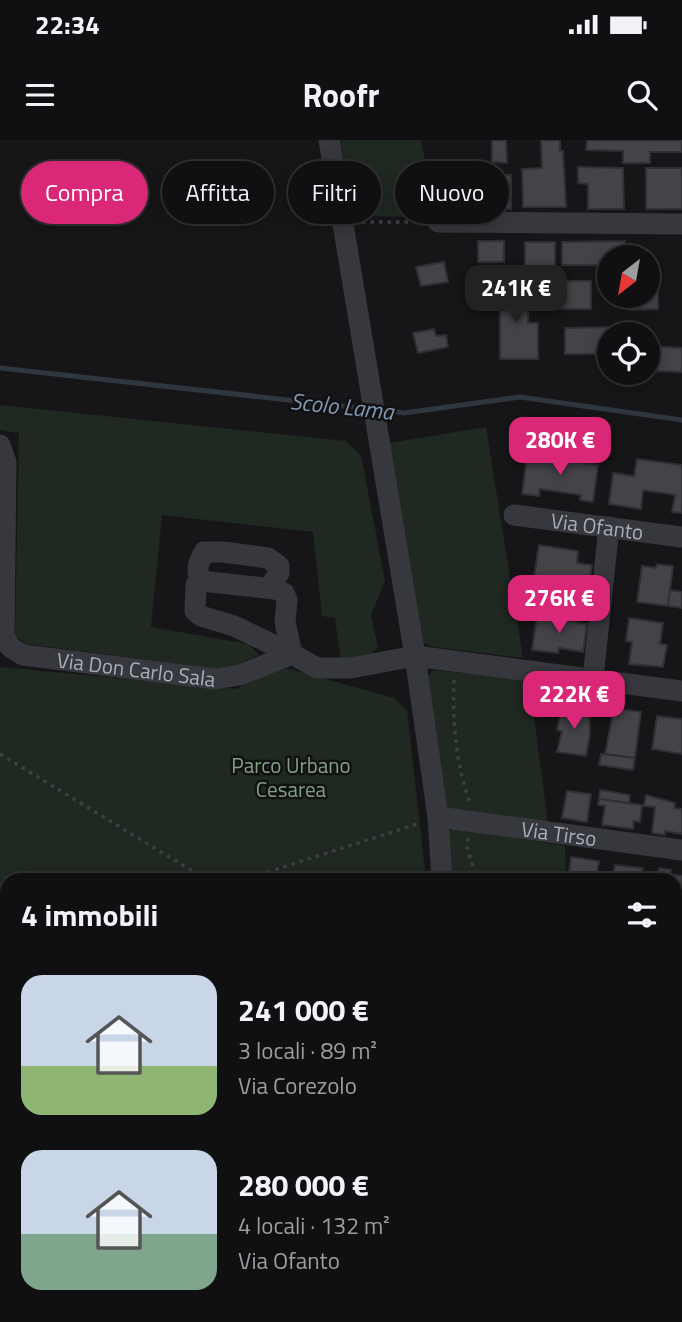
<!DOCTYPE html>
<html lang="it">
<meta charset="utf-8">
<style>
body{margin:0;font-family:"Titillium Web",sans-serif;background:#19191b;color:#f1f3f6;height:100vh;display:flex;flex-direction:column;font-size:26px;white-space:nowrap}
*{box-sizing:border-box;margin:0}
p{font-size:23px;color:#9c9d9f}
.icon{flex:none;width:38px;height:38px;fill:none;stroke:currentColor;stroke-width:2;stroke-linecap:round;stroke-linejoin:round}
.map{position:relative;flex:1;overflow:hidden}
.sheet{position:absolute;left:0px;top:733px;width:682px;height:450px;display:flex;flex-direction:column;background:#101012;border-radius:21px 21px 0 0;box-shadow:0 4px 18px #0003,0 0 0 2px #303032}
.sheet>*{flex:none}
.top-card{position:absolute;left:21px;top:21px;width:640px;height:63px;display:flex;gap:14px}
.needle{width:46px;rotate:211deg}
.fabs{position:absolute;left:597px;top:105px;display:grid;gap:14px}
.fabs a{display:grid;place-items:center;width:63px;height:63px;border-radius:50%;background:#101012;box-shadow:0 4px 18px #0003,0 0 0 2px #303032;font-size:35px}
.price{position:absolute;translate:-50% -60px;padding:0 16px;border-radius:14px;background:#db2777;color:#fff;font-size:23px;line-height:46px;filter:drop-shadow(0 2px 4px #0008)}
.price::after{content:'';position:absolute;left:50%;top:42px;width:21px;height:16px;margin-left:-10px;background:inherit;clip-path:polygon(0 0,100% 0,50% 100%)}
.price.current{background:#222;color:#fff}
ul{padding:0;list-style:none}
li{display:flex;align-items:center;gap:21px;height:175px;padding:0 21px}
li span{display:grid;place-items:center;flex:none;width:196px;height:140px;border-radius:21px;color:#555}
li>.icon{margin-inline-start:auto}
span .icon{width:84px;height:84px;fill:#fffc;stroke-width:1}
li b{font-size:30px}
h2{display:flex;justify-content:space-between;align-items:center;height:84px;padding:0 21px;font-size:30px}
.chip{padding:0 24px;border-radius:32px;background:#101012;box-shadow:0 4px 18px #0003,0 0 0 2px #303032;font-size:24px;line-height:63px}
.chip.current{background:#db2777;color:#fff}
.status{display:flex;justify-content:space-between;align-items:center;height:49px;padding:0 35px;background:#101012;direction:ltr}
.status svg{height:19px;fill:currentColor}
header{display:flex;justify-content:space-between;align-items:center;height:91px;padding:0 21px;background:#101012;font-size:32px;font-weight:700}
.map>svg:first-child{display:block}
.green{fill:#202822}
.lines{fill:none;stroke-linecap:round;stroke-linejoin:round}
.stream{stroke:#2f363d;stroke-width:5}
.building{fill:#434348;stroke:#303034;stroke-width:2}
.path{stroke:#3d3f44;stroke-width:3.5;stroke-dasharray:3.5 5;stroke-linecap:butt}
.minor{stroke:#37383d;stroke-width:21}
.labels{text-anchor:middle;dominant-baseline:central;stroke-width:5;stroke-linejoin:round;paint-order:stroke}
.street-label{font-size:21px;fill:#a9adb7;stroke:#111113}
.park-label{font-size:21px;fill:#81a184;stroke:#111113}
.water-label{font-size:23px;font-style:italic;fill:#8299b0;stroke:#111113}
</style>
<div class="status"><b>22:34</b><svg viewBox="0 0 49 12"><path d="M0 12V9h3v3zM5 12V6h3v6zM10 12V3h3v9zM15 12V0h3v12zM26 1h20v11H26zM47 4h2v5h-2z"/></svg></div>
<header><svg class="icon" aria-label="menu" viewBox="0 0 24 24"><path d="M4 6h16M4 12h16M4 18h16"/></svg>Roofr<svg class="icon" aria-label="search" viewBox="0 0 24 24"><circle cx="10" cy="10" r="6"/><path d="M15 15l6 6"/></svg></header>
<div class="map">
<svg width="682" height="1182" viewBox="0 0 682 1182">
<rect width="100%" height="100%" fill="#161618"/>
<!-- green -->
<g class="green">
<path d="M340,0h81c7,33 10,46 -5,77l-64,-1z"/>
<path d="M0,265l346,36 15,14 24,126 -14,34 7,33 -8,7 -29,6 -6,-43 -13,-2 -9,-84 -151,-17 -11,112 97,17 11,11 -33,15 -199,-26 -12,-8 4,-203 -19,-3z"/>
<path d="M486,287l37,231 -88,-11 -11,-4 -3,-4 -32,-196z"/>
<path d="M0,527l236,22 46,-22 112,31 13,12 19,170h-419v436h427v6h-434z"/>
<path d="M434,530l95,10 19,143 -99,-14 -5,-4 -16,-130z"/>
<path d="M453,688l112,18 1,34h-116l-2,-47z"/>
<path d="M677,972h5v210h-227l1,-6h220v-201z"/>
</g>
<g class="lines">
<!-- stream -->
<g class="stream">
<path d="M0,228l370,41"/>
<path d="M380,270l24,3 116,-16 162,23"/>
</g>
</g>
<!-- building -->
<g class="building">
<path d="M492,0h14l1,23 -15,-1z"/>
<path d="M541,0h19v11h3l3,56h-43l-1,-38 20,-1z"/>
<path d="M587,0h95v12h-32v11h-27v-12l-37,-1z"/>
<path d="M578,27l45,1 1,41h-36v-25l-10,-1z"/>
<rect x="646" y="28" width="36" height="41"/>
<rect x="484" y="35" width="27" height="34"/>
<rect x="478" y="101" width="26" height="21"/>
<path d="M625,101v16h-16v13h-3l-1,-5h-43v-23z"/>
<path d="M525,102h30v29l-30,-1z"/>
<path d="M444,122l4,20 -27,4 -5,-19z"/>
<path d="M479,130h11v6h11v12l-22,1z"/>
<path d="M648,138h10v31l-29,1v-10h-12v-4h31z"/>
<rect x="553" y="141" width="38" height="28"/>
<path d="M528,148v35h10v36h-38v-60h-10v-10z"/>
<path d="M621,187v7h-12v20h-44v-26z"/>
<path d="M434,189l2,7 10,-1 2,12 -30,6 -5,-20z"/>
<path d="M648,206l34,2v24l-34,-1z"/>
<path d="M527,315l71,10 -5,37 -13,-2 1,-5 -41,-6 -1,7 -17,-2z"/>
<path d="M637,319l45,6v48l-10,-1 3,-17 -32,-5 -2,19 -32,-5 4,-31 21,3z"/>
<path d="M539,405l39,6 -1,12 15,2 -4,31 -32,-3 2,-13 -24,-3z"/>
<path d="M657,424l16,2 -5,40 -31,-4 5,-36 14,2z"/>
<path d="M670,450l12,2v16l-14,-2z"/>
<path d="M537,476l50,8 -4,28 -24,-4 -1,5 -26,-3z"/>
<path d="M629,478l34,5 -3,21 7,1 -4,22 -34,-3 3,-22 -6,-1z"/>
<path d="M562,566l27,6 1,22 -4,22 -29,-4 5,-21 -5,-1z"/>
<path d="M614,568l27,4 -6,46 -30,-4z"/>
<path d="M657,576l25,3v35l-30,-5z"/>
<path d="M601,614l34,4 -2,12 -34,-5z"/>
<path d="M600,650l30,5 -1,8 -30,-4z"/>
<path d="M567,651l24,3 -4,28 -25,-4z"/>
<path d="M646,655l29,8 -1,5 8,1v25l-17,-3v4l-13,-2 3,-26 -11,-1z"/>
<path d="M599,659l43,6 -2,17 -6,-1 -1,8 -31,-4 3,-19 -7,-1z"/>
<path d="M571,717l28,4 -3,19h-28z"/>
<path d="M615,725l28,3 -2,12h-29z"/>
<path d="M659,728l12,2 -1,4 12,2 -1,33 -5,-1v-28h-19z"/>
<path d="M676,801h6l-6,50z"/>
<path d="M676,897l6,1v42l-6,-1z"/>
</g>
<g class="lines">
<!-- path -->
<g class="path">
<path d="M362,82h59"/>
<path d="M454,540c-2,41 2,85 16,123"/>
<path d="M0,614l189,115 26,11"/>
<path d="M468,698l-1,9 10,33"/>
<path d="M243,740l174,-56"/>
<path d="M502,1182l2,-6"/>
</g>
<!-- minor -->
<g class="minor">
<path d="M329,0l86,516 23,161 4,63"/>
<path d="M438,82l244,2"/>
<path id="s1" d="M0,305l6,17 -2,174 6,11 13,8 192,24 25,-4 52,-21 25,14h34l64,-12 267,35"/>
<path id="s2" d="M514,375l168,22"/>
<path d="M201,441l74,8 9,4 3,7 -2,22 7,32 -58,-28 -33,-10 -6,-5 1,-26z"/>
<path d="M201,441c-6,-11 -2,-19 3,-29h19l45,6 11,8v7l-6,9"/>
<path d="M593,538l16,-151"/>
<path id="s3" d="M438,677l244,33"/>
<path d="M676,877l6,1"/>
<path d="M448,1182v-6"/>
</g>
</g>
<g class="labels">
<!-- street labels -->
<g class="street-label">
<text stroke="none"><textPath href="#s2" startOffset="84">Via Ofanto</textPath></text>
<text stroke="none"><textPath href="#s1" startOffset="334">Via Don Carlo Sala</textPath></text>
<text stroke="none"><textPath href="#s3" startOffset="122">Via Tirso</textPath></text>
</g>
<!-- park labels -->
<g class="park-label">
<text x="291" y="625">Parco Urbano<tspan x="291" dy="24">Cesarea</tspan></text>
</g>
<!-- water labels -->
<g class="water-label">
<text transform="translate(342 266) rotate(6)">Scolo Lama</text>
</g>
</g>
</svg>
<div class="fabs">
<a><svg class="needle" viewBox="-14 -14 28 28"><path d="M0-13l5 13h-10z" fill="#e53935"/><path d="M0 13l5-13h-10z" fill="#9c9d9f"/></svg></a>
<a><svg class="icon" aria-label="locate" viewBox="0 0 24 24"><circle cx="12" cy="12" r="6"/><path d="M12 2v4M12 18v4M2 12h4M18 12h4"/></svg></a>
</div>
<b class="price current" style="left:516px;top:185px">241K €</b>
<b class="price" style="left:560px;top:337px">280K €</b>
<b class="price" style="left:559px;top:495px">276K €</b>
<b class="price" style="left:574px;top:591px">222K €</b>
<div class="top-card">
<a class="chip current">Compra</a>
<a class="chip">Affitta</a>
<a class="chip">Filtri</a>
<a class="chip">Nuovo</a>
</div>
<section class="sheet">
<h2>4 immobili<svg class="icon" aria-label="filters" viewBox="0 0 24 24"><path d="M4 7h16M4 17h16"/><circle cx="9" cy="7" r="2"/><circle cx="15" cy="17" r="2"/></svg></h2>
<ul>
<li><span style="background:linear-gradient(#c9d6e8 65%,#8fb573 0)"><svg class="icon" aria-label="home" viewBox="0 0 24 24"><path d="M3 11l9-7 9 7M6 9v11h12V9"/></svg></span><div><b>241 000 €</b><p>3 locali · 89 m²</p><p>Via Corezolo</p></div></li>
<li><span style="background:linear-gradient(#c9d6e8 60%,#7fa58c 0)"><svg class="icon" aria-label="home" viewBox="0 0 24 24"><path d="M3 11l9-7 9 7M6 9v11h12V9"/></svg></span><div><b>280 000 €</b><p>4 locali · 132 m²</p><p>Via Ofanto</p></div></li>
</ul>
</section>
</div>
